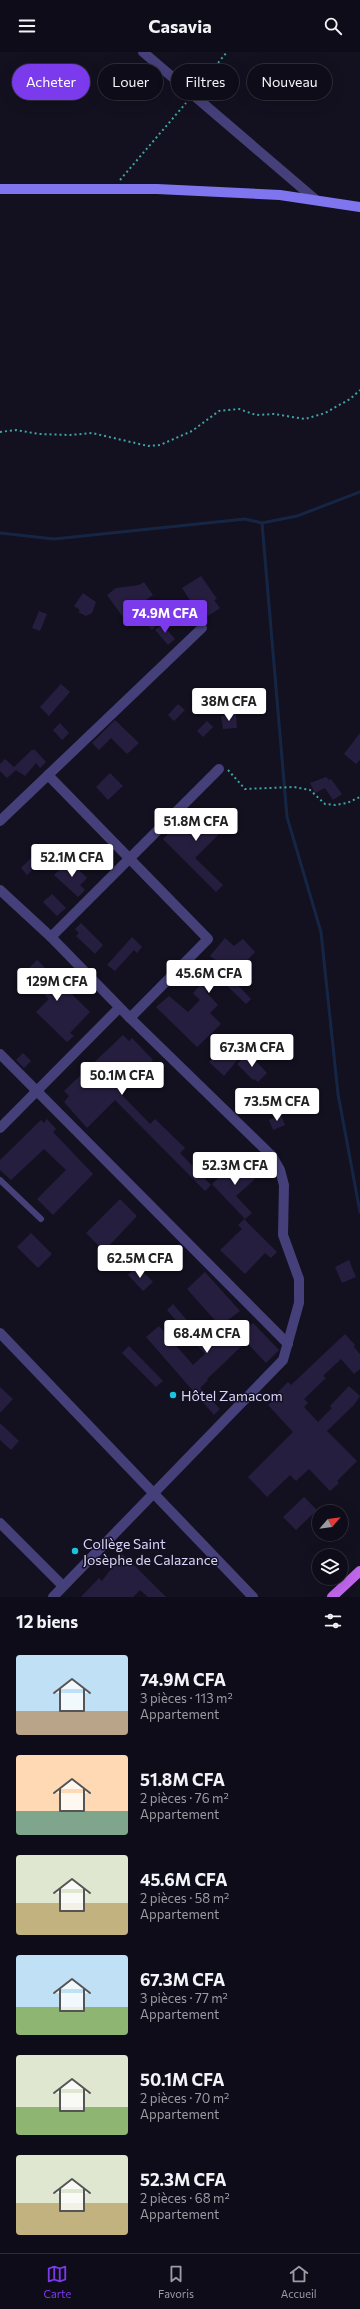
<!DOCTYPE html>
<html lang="fr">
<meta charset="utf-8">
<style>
body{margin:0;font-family:Commissioner,sans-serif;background:#171521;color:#f1f3f6;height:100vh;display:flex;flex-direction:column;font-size:15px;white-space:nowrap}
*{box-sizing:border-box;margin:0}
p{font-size:13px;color:#9b9ba2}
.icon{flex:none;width:22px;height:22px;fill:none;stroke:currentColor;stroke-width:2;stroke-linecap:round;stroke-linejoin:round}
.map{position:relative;height:1545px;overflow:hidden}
.drawer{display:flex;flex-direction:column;background:#0e0c18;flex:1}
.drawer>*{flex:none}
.hud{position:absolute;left:12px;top:12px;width:336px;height:36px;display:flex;gap:8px}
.needle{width:26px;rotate:62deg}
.buttons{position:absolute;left:312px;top:1453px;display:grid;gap:8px}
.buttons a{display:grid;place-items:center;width:36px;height:36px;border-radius:50%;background:#0e0c18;box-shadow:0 4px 16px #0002,0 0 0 1px #2e2c37;font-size:20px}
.price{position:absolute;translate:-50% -34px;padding:0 9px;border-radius:4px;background:#fff;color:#222;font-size:13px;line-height:26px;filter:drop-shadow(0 1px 2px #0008)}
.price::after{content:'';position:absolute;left:50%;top:24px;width:12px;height:9px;margin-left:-6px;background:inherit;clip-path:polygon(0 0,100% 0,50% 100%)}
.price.on{background:#7c3aed;color:#fff}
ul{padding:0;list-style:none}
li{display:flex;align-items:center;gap:12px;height:100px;padding:0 16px}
li span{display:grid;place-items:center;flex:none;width:112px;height:80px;border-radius:4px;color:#555}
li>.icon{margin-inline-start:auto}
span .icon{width:48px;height:48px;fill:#fffc;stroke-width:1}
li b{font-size:17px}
h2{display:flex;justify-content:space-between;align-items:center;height:48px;padding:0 16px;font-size:17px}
.pill{padding:0 14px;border-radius:18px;background:#0e0c18;box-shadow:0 4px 16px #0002,0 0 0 1px #2e2c37;font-size:14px;line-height:36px}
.pill.on{background:#7c3aed;color:#fff}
header{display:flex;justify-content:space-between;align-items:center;height:52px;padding:0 16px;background:#0e0c18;font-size:18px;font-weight:700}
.tab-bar{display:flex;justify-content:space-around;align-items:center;height:56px;border-top:1px solid #2e2c37;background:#0e0c18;font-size:11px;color:#9b9ba2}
.tab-bar a{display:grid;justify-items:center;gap:2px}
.tab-bar .on{color:#7c3aed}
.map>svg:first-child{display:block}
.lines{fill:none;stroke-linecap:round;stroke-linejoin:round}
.stream{stroke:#152645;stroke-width:3}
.building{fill:#261e3f}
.path{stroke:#3ca6a4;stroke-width:2;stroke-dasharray:2 3;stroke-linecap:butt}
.lane{stroke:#45407a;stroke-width:6}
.street{stroke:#45407a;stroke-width:10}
.secondary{stroke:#7e75ef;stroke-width:10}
.primary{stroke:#c167ee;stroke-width:10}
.poi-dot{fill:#19c4e0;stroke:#131020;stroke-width:1.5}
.labels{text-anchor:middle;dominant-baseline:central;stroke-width:3;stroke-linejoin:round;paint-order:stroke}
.poi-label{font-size:14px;fill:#dad4fa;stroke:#131020;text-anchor:start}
</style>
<header><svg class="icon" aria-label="menu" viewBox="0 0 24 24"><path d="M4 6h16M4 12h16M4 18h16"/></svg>Casavia<svg class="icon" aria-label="search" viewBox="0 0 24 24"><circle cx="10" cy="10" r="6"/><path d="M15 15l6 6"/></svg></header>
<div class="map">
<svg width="360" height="1545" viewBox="0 0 360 1545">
<rect width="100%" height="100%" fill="#131020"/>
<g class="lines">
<!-- stream -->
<g class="stream">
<path d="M262,471l25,294 34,115 17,162 22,118"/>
<path d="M0,481l54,6 191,-20 17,4 35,-7 63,-24"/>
</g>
</g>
<!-- building -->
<g class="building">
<path d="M201,524l16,23 -3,1 6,8 -12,8 -5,-8 -13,8 -6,-10 7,-4 -9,-14z"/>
<path d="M144,530l9,13 -13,9 19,19 -7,7 -15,-15 -9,9 -21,-29 9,-7 23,-3z"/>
<path d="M83,541l13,9 -4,11 -6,3 -8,-4 2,-2 -6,-4z"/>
<path d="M39,559l8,3 -7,17 -8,-3z"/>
<path d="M162,572l13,15 -7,6 -13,-15z"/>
<path d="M61,632l9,8 -21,24 -9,-9z"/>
<path d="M178,652l7,6 -11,11 -6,-6z"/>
<path d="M236,662l1,14 -14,1 -2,-13z"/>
<path d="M115,668l24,23 -12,11 -16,-16 -12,12 -7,-7z"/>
<path d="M207,669l6,6 -10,10 -6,-6z"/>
<path d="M60,671l9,10 -7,7 -9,-10z"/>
<path d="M360,681v27l-4,4 -12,-10z"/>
<path d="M32,698h3l11,12 -6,6 -4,-5 -11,13 -9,-6 -9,8 -7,-7v-7l5,-5 9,8z"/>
<path d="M110,721l13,13 -15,14 -12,-13z"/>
<path d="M326,725l3,3 2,-1 11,15 -9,6 -8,-12 -10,5 -5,-10z"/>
<path d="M192,757l8,7 5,-5 10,11 5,-5 8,8 -33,33 28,27 -7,7 -53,-53z"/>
<path d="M33,804l7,6 -13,13 -6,-7z"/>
<path d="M69,808l18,18 -7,7 5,5 -7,7 -24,-22z"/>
<path d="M52,842l14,14 -9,8 -14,-14z"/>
<path d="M81,871l22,22 -8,9 -19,-18 3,-3 -4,-4z"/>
<path d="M132,885l10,10 -5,6 -3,-3 -19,21 -8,-6z"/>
<path d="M225,886l9,8 9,-7 12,13 -24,26 20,21 -5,5 -27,-26 -13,14 12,13 -8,8 11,11 -24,23 -41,-40 13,-11 19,16 12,-12 -7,-7 22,-23 -2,-3 5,-5 -8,-6z"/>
<path d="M37,908l53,52 -20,21 4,3 -7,6 -31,-30 13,-13 -25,-26z"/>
<path d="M123,983l6,6 3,-3 21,22 -32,34 29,30 5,-5 30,29 -5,5 31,32 -6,6 -90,-91 -28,28 -23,-26 5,-6 -5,-5z"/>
<path d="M226,992l14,13 -16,19 -15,-14z"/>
<path d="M23,1001l8,8 -7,7 -8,-8z"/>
<path d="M248,1001l19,20 -9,9 -4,-3 -1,1 -16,-16z"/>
<path d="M281,1063l4,10 -12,5 -4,-10z"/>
<path d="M47,1067l9,10 -3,3 40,42 -40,41 -16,-16 29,-29 -22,-21 -33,31 -11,-10v-10l41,-40 3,3z"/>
<path d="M237,1108l8,8 3,-3 6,7 -3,3 4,4 -19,17 16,17 -7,6 -33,-35z"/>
<path d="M120,1147l17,17 -33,35 -18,-18z"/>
<path d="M244,1167l33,33 -6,6 -6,-5 -20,21 -25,-24 22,-21 -4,-4z"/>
<path d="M31,1181l21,21 -14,14 -21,-21z"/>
<path d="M349,1208l7,17 -14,6 -7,-16z"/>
<path d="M137,1214l16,16 -10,9 -15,-16z"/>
<path d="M205,1220l35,39 -20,15 -33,-37z"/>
<path d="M173,1252l38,44 16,-15 7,8 19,-18 26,27 -13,13 -20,-21 -39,37 1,1 -8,8 20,21 -6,6 -68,-78 13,-11 34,39 12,-11 -38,-44z"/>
<path d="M345,1282l10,11 -1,2 6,7v15l-6,5 -13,-15 -18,17 3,2 -22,21 4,4 -4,4 14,15 14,-14 -2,-2 19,-20 11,10 -6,9 -27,26 30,30 -20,20 2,2 -9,8 -21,-22 -13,12 -6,-6 -23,22 -19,-20 45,-45 -25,-27 4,-3 -2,-2 18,-18 3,3z"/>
<path d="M129,1294l34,35 -7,6 -34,-34z"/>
<path d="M0,1335l13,12 -13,14z"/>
<path d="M0,1371l19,18 -8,9 -11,-10z"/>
<path d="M304,1445l13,13 -21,20 -13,-13z"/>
<path d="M122,1502l14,13 30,30h-18l-8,-7 -7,7h-52l18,-19 3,3z"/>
</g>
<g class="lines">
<!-- path -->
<g class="path">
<path d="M199,34l28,-34"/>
<path d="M120,128l66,-77"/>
<path d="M0,380l16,-2 23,4 31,1 22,-2 56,13 12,-1 32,-14 27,-20 20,-2 17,6 18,-1 31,5 20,-6 25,-14 10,-9"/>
<path d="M228,718l17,19 49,-2 16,3 15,14 10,1 12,-2 13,-6"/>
</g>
<!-- lane -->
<path class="lane" d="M0,1128l41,39"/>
<!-- street -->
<g class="street">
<path d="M143,0l173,148"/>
<path d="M48,723l160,164 -78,79"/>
<path d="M0,769l202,-193"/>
<path d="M0,838l51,47 79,81 142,138 8,14 4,15 -1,50 16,44v24l-16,57 -230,237"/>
<path d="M51,885l168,-168"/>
<path d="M0,1002l288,290"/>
<path d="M0,1076l119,-120"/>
<path d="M0,1281l253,264"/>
<path d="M0,1471l63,63"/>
</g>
<!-- secondary -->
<path class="secondary" d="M0,137h157l123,6 80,12"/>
<!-- primary -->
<path class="primary" d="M332,1545l28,-26"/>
</g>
<!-- markers -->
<g class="poi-dot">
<circle cx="173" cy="1343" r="4"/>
<circle cx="75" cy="1499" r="4"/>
</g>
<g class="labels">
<!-- poi labels -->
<g class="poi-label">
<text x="181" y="1343">Hôtel Zamacom</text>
<text x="83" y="1491">Collège Saint<tspan x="83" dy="16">Josèphe de Calazance</tspan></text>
</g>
</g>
</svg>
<div class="buttons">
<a><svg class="needle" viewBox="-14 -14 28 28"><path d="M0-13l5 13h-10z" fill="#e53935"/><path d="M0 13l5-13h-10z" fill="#9b9ba2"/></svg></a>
<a><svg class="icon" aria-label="layers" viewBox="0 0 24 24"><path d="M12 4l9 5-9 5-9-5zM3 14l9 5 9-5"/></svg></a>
</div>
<b class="price on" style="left:165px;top:582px">74.9M CFA</b>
<b class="price" style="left:229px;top:670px">38M CFA</b>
<b class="price" style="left:196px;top:790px">51.8M CFA</b>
<b class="price" style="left:72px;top:826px">52.1M CFA</b>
<b class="price" style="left:209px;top:942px">45.6M CFA</b>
<b class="price" style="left:57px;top:950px">129M CFA</b>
<b class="price" style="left:252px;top:1016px">67.3M CFA</b>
<b class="price" style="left:122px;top:1044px">50.1M CFA</b>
<b class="price" style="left:277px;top:1070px">73.5M CFA</b>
<b class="price" style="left:235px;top:1134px">52.3M CFA</b>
<b class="price" style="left:140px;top:1227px">62.5M CFA</b>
<b class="price" style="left:207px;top:1302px">68.4M CFA</b>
<div class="hud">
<a class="pill on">Acheter</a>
<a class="pill">Louer</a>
<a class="pill">Filtres</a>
<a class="pill">Nouveau</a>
</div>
</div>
<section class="drawer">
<h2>12 biens<svg class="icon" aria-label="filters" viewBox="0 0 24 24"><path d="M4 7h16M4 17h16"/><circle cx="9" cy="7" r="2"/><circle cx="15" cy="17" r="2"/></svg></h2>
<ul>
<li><span style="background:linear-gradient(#bfe0f5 70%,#b9a48a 0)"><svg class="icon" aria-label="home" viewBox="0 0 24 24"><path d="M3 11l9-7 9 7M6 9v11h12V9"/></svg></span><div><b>74.9M CFA</b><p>3 pièces · 113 m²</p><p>Appartement</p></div></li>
<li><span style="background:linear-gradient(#ffd9b3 70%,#7fa58c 0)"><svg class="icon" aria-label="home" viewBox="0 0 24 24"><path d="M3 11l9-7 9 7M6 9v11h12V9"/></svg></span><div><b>51.8M CFA</b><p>2 pièces · 76 m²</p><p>Appartement</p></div></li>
<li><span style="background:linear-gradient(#dfe7d0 60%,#c2b280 0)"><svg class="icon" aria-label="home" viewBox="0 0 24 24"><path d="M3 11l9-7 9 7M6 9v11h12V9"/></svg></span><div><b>45.6M CFA</b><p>2 pièces · 58 m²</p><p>Appartement</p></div></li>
<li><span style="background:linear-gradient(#bfe0f5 65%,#8fb573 0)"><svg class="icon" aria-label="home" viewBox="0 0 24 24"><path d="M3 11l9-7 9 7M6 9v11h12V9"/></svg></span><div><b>67.3M CFA</b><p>3 pièces · 77 m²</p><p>Appartement</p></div></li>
<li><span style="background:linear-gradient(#dfe7d0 65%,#8fb573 0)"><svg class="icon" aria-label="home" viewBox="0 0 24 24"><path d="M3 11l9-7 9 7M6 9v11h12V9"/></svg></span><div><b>50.1M CFA</b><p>2 pièces · 70 m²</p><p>Appartement</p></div></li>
<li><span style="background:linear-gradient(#dfe7d0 60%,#c2b280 0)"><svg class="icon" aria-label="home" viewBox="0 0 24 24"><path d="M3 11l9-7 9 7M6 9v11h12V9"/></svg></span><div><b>52.3M CFA</b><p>2 pièces · 68 m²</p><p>Appartement</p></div></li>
</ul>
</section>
<nav class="tab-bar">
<a class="on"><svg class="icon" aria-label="map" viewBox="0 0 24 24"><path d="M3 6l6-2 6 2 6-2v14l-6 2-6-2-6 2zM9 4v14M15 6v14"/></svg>Carte</a>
<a><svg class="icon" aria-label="saved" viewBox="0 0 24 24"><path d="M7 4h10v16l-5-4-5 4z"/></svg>Favoris</a>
<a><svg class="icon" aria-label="home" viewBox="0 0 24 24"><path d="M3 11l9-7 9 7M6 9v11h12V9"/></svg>Accueil</a>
</nav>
